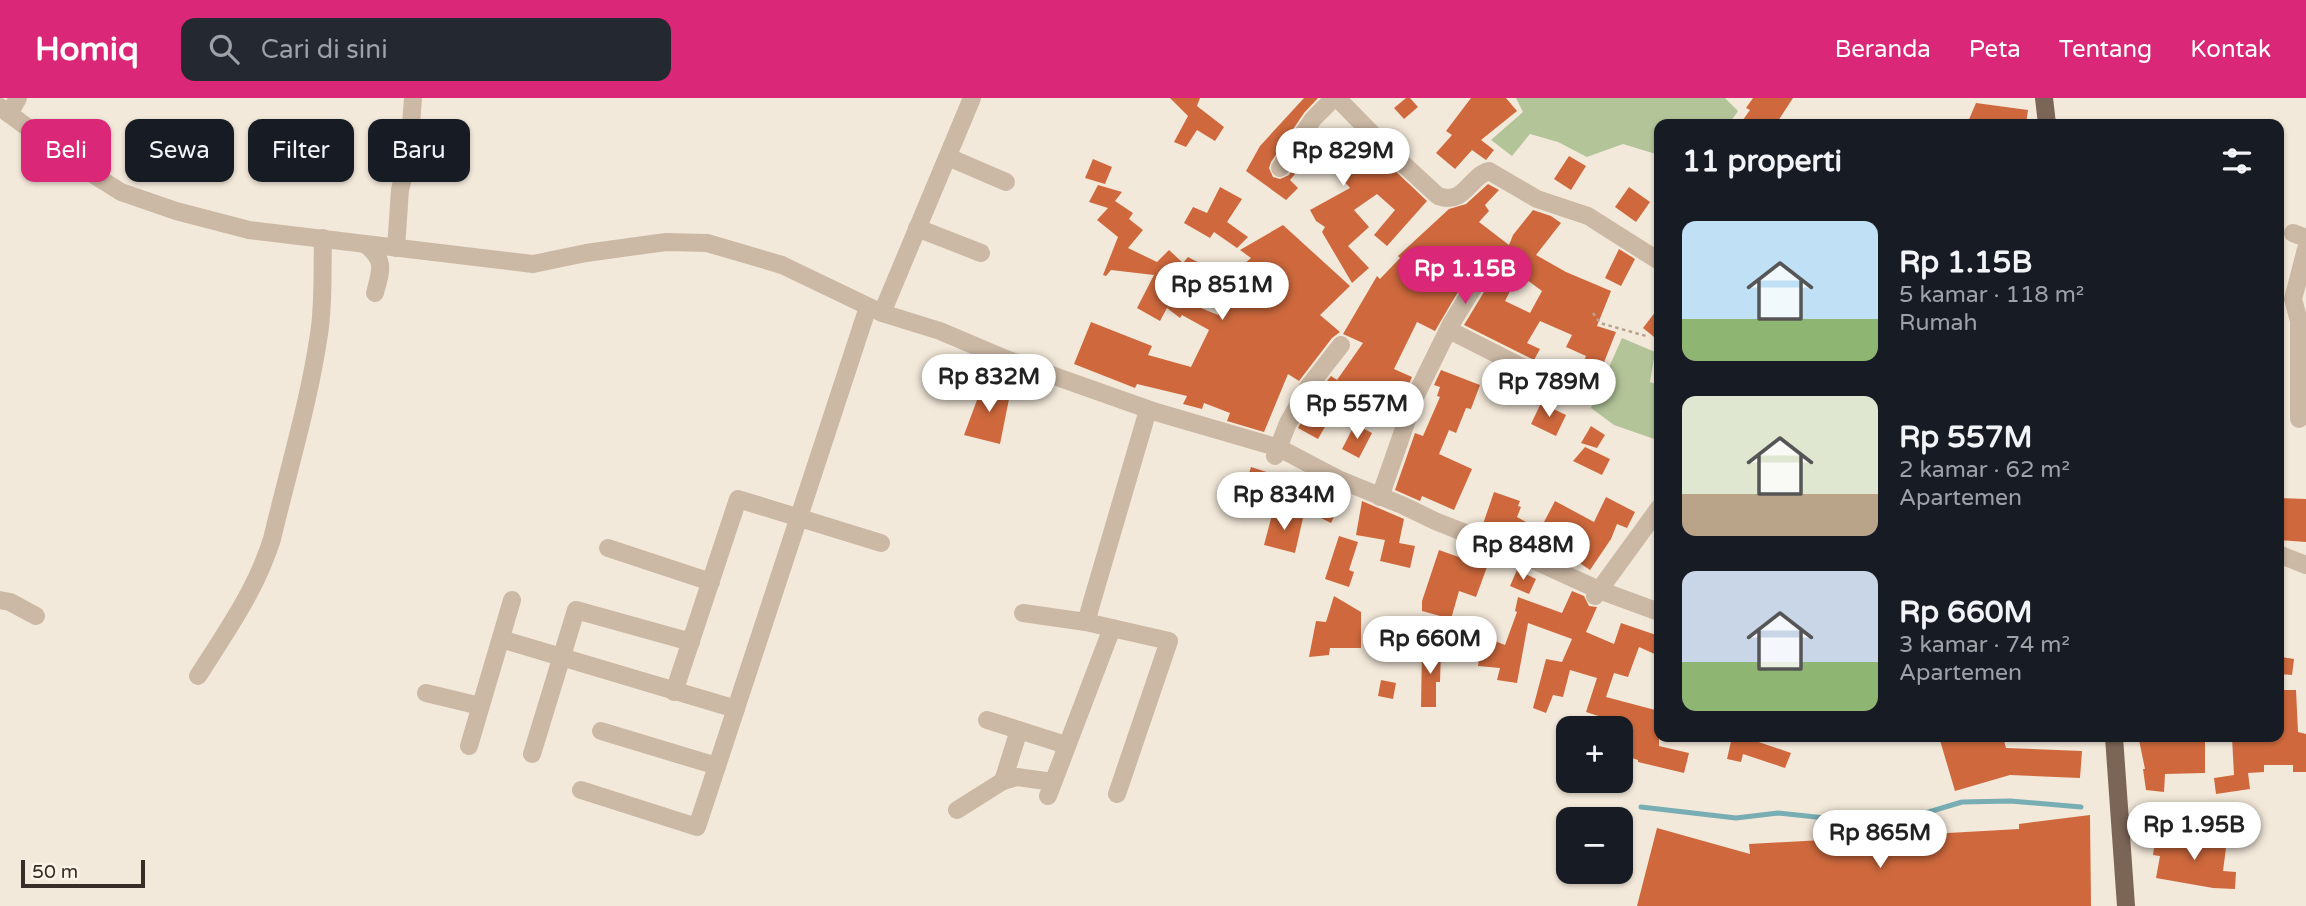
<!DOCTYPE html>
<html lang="id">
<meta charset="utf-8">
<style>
body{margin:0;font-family:"Varela Round",sans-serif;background:#242831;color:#f1f3f6;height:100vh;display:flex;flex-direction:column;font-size:26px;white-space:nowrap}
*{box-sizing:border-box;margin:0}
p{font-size:23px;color:#9ea1a6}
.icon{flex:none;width:38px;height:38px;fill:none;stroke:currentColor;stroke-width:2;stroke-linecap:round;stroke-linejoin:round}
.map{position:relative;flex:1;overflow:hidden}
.details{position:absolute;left:1654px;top:21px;width:630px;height:623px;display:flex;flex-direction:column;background:#171b24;border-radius:14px;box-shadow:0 2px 5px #0004}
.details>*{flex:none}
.banner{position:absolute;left:21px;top:21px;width:665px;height:63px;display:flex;gap:14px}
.controls{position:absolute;left:1556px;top:618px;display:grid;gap:14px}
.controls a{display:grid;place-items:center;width:77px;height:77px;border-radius:14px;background:#171b24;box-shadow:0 2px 5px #0004;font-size:35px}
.scale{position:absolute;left:21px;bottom:18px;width:124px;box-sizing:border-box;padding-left:7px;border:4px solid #382d27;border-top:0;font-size:19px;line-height:24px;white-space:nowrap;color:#382d27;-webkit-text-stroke:5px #fbf3e7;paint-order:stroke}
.price{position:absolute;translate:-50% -60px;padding:0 16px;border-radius:24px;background:#fff;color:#222;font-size:23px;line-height:46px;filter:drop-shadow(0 2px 4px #0008)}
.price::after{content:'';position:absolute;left:50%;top:42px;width:21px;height:16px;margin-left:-10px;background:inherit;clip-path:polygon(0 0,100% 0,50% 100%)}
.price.selected{background:#db2777;color:#fff}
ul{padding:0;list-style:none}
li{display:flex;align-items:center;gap:21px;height:175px;padding:0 28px}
li span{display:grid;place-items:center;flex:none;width:196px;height:140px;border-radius:14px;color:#555}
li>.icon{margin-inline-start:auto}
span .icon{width:84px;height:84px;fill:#fffc;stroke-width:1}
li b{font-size:30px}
h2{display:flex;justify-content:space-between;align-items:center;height:84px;padding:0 28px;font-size:30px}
.pill{padding:0 24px;border-radius:14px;background:#171b24;box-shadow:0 2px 5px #0004;font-size:24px;line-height:63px}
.pill.selected{background:#db2777;color:#fff}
header{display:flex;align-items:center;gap:42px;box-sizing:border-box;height:98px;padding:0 35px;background:#db2777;color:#fff}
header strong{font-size:33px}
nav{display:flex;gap:38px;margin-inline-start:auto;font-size:24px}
.search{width:490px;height:63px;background:#242831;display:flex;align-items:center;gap:18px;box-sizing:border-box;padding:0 24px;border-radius:14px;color:#9ea1a6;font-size:26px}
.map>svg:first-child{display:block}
.green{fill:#b3c499}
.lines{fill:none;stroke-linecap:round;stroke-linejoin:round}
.stream{stroke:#77adb3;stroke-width:5}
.building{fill:#cf693d;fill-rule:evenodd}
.path{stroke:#b8a38f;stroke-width:2.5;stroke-dasharray:3.5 3.5;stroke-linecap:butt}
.minor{stroke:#ccb9a5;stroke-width:18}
.major{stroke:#7b6557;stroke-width:18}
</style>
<header>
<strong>Homiq</strong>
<div class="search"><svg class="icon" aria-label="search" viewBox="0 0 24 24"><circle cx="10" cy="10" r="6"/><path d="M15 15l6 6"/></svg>Cari di sini</div>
<nav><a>Beranda</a><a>Peta</a><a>Tentang</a><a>Kontak</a></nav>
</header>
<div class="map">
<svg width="2306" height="808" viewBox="0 0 2306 808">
<rect width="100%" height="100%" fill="#f3e9da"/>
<!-- green -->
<g class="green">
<path d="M1516,0h209l13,13 -9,13h-36l-5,-3 -2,3h-27v31l-36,-11 -36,13 -29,-15 -28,-8 -18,22 -21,-16 32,-28z"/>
<path d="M1622,240l33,14 -5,30 9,3v51l-2,4 -43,-15 -23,-17z"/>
</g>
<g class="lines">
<!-- stream -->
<path class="stream" d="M1641,709l95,11 42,-5 76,8 51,-2 57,-17 48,-1 71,6"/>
</g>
<!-- building -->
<g class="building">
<path d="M1170,0h30l-3,8 27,21 -9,14 -18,-11 -11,17 -12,-5 14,-26z"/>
<path d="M1304,0h14l-14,15 -33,49 -2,6 4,9 7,2 9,-4 25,-37 12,13 9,-8 2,2 15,-15 75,71 -40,45 -13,-11 21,-25 -18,-16 -23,16 15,17 -21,19 21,22 -17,15 -30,-51 3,-5 -9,-6 -6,-11 40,-22 -28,-32 -8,9 -8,-4 -16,19 8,8 -12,12 -40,-29 14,-25z"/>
<path d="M1406,0h4l8,9 -14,12 -10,-11z"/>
<path d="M1471,0h35l11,13 -36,29 13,10 -8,10 -14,-10 -17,19 -19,-16 16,-18 -6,-4z"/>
<path d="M1753,0h40l-17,26h-36l10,-14 -4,-2z"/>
<path d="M1976,5l52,7 -2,14h-59z"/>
<path d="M1569,58l17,10 -15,24 -17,-11z"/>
<path d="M1093,61l19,8 -7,17 -20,-6z"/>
<path d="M1488,86l11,6 -14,15 4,6 -10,11 30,23 4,-10 20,-25 18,6 10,7 -25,32 30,17 45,19 -14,35 19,6 -25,63 -18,-6 13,-33 -20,-9 6,-12 -32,-14 -13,22 13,6 -6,11 -70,-35 35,-58v-11l-10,-5 -10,5 -44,75 -18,-9 -23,47 18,8 -9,20 -24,-10 -19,33 -22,-16 -20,35 -20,-11 20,-36 13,-16 6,4 26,-37 -20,-9 34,-58 3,3 20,-21 -2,-2 51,-47 17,-5zM1519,176l23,17 -12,22 -25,-12z"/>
<path d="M1098,87l24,7 -7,9 18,12 -4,6 14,11 -15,18 29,14 12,-12 14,13 5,-6 15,8 -25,29 12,7 -1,2 29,12 11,-22 -12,-7 7,-12 5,3 22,-19 -11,-8 43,-25 67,61 -30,29 20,17 -8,6 -33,43 -11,-7 -24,58 -37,-11 3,-8 -26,-10 -2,6 -19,-5 4,-8 -50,-12 -2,4 -61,-24 17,-42 61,24 -4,9 43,12 18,-37 -27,-15 -2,3 -13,-10 -7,13 -23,-13 17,-33 -43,-5 -5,6 -3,-1 15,-38 -21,-17 11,-12 -19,-6z"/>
<path d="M1220,89l22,12 -15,23 21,15 -11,11 -23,-16 -4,6 -26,-15 9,-16 14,6z"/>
<path d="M1629,89l21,15 -14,20 -21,-15z"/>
<path d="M1619,151l16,10 -14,27 -16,-8z"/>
<path d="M1659,209v34l-16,-13z"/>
<path d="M1441,272l39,15 -9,24 -5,-1 -10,25 -7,-3 -10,24 33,15 -18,41 -32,-14 -2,5 -25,-11 20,-57 8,3 17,-39 -3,-1 3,-9 -6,-2z"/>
<path d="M1496,283l21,10 -8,13 -19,-12z"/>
<path d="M983,286l28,5 -11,55 -36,-9z"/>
<path d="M1541,305l25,12 -10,21 -25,-12z"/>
<path d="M1355,326l17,9 -13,25 -17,-9z"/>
<path d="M1591,328l14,9 -8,13 -16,-5z"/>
<path d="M1585,349l25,12 -8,16 -29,-14z"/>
<path d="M1251,369l22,7 -6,19 -22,-7z"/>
<path d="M1494,394l26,9 -2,5 3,1 -4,10 20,11 -6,15 -48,-19z"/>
<path d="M1322,395l19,9 -10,21 -20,-10z"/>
<path d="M1606,399l29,15 -8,16 -10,-4 -6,15 -21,31 -22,-15 5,-18 -29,-15 11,-21 39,21z"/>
<path d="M2278,400l28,1v43l-28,-2z"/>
<path d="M1362,403l42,18 -5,24 16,3 -5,22 -30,-7 5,-21 -29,-5z"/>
<path d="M1273,413l30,7 -8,35 -31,-8z"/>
<path d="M1339,438l19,6 -9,28 5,2 -5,15 -24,-8z"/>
<path d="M1439,452l48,17 -11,30 -17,-6 -8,28 -29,-8v-10z"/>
<path d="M1517,472l19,9 -7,15 -19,-8z"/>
<path d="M1572,493l12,5 5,10 8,1 -11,25 28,12 7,-21 38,13v20l-20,-9 -11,30 -14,-4 -8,24 53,14v35l30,7 -5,20 -46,-11v-2l-18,-6v-26h-4l1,-6 -31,-10 11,-34 -27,-8 -7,27 -10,-2 -7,18 -13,-5 13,-49 16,3 10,-23 -44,-16 -11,60 -20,-3 3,-12 -22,-2 3,-26 14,1 10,4 12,-33 -2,-1 3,-14 44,16z"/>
<path d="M1334,498l27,16v36h-31l-1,7 -20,2 7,-36 10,1z"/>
<path d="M1389,522l18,6 -2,12 -20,-5z"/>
<path d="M1422,551h19l-1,33h-4v25h-15z"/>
<path d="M2281,559l13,2 -2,16 -13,-1z"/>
<path d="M1381,582l15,3 -3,16 -15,-3z"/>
<path d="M2283,592h13l2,42 8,2v38h-13v-7h-29v7l-16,1 2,16 -34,5 -2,-16 20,-3 -2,-38h46v-30l6,-1z"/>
<path d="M1732,639h12l47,16 -6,15 -42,-14 -2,8 -14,-3z"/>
<path d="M1939,639h64l3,11 76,3 -2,27 -70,-3 -55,16z"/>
<path d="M2177,639h28v36l-40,1 -1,18 -18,-2 -3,-21h2l-6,-29z"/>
<path d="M2090,717l1,91h-454l20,-78 93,26 -1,-10 270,-15v-5z"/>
<path d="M2156,737l52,7 1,-4 18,2 -4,31 13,1 -1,17 -22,-1 -57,-10 4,-22 -7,-1z"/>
</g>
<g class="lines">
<!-- path -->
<path class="path" d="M1593,215l7,10 46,13"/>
<!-- minor -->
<g class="minor">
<path d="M0,9l78,58 43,27 55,19 73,19 284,34 53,-11 80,-11 41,1 75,22 100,48 58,18 66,28 150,53 123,36 59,31 64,26 33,16 96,38 68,31 60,22"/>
<path d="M9,16l9,-16"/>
<path d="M948,59l58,25"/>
<path d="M1280,70l33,-49 20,-20 6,1 49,50 50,46c27,10 31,-20 51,-25l48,28 51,17 71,45"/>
<path d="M917,130l64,25"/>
<path d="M2293,135l13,5"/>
<path d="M365,146c21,16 16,26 10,49"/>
<path d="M396,150l4,-58 9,-37 4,-55"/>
<path d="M882,215l90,-215"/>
<path d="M1449,232l83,42"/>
<path d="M2299,321v-98l-6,-22 13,-50"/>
<path d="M1275,358l13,-33 21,-37 32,-41"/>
<path d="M1380,399l35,-100 36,-73 38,-62"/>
<path d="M608,450l103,34"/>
<path d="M2278,456l28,11"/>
<path d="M1595,498l64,-88"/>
<path d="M0,502l10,2 26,14"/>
<path d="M1023,515l63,9 62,-212"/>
<path d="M1112,530l57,13 -52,153"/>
<path d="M501,541l235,70"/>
<path d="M198,578c28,-44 58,-86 74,-137 16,-68 37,-136 47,-205 5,-31 3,-64 4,-96"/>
<path d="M674,594l64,-193 143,44"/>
<path d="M426,595l54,13"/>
<path d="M987,622l79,25"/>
<path d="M601,633l116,35"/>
<path d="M469,648l43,-146"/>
<path d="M532,656l44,-144 115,32"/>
<path d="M1003,683l16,-51"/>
<path d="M581,692l116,37 171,-520"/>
<path d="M1048,698l64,-168 -26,-6"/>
<path d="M957,712l46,-29 14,-4 36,5"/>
</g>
<!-- major -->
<g class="major">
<path d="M2044,0l3,26"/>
<path d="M2114,639l12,169"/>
</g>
</g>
</svg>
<div class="controls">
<a>+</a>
<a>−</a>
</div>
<div class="scale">50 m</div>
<b class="price" style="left:1343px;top:90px">Rp 829M</b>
<b class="price selected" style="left:1465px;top:208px">Rp 1.15B</b>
<b class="price" style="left:1222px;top:224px">Rp 851M</b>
<b class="price" style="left:989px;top:316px">Rp 832M</b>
<b class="price" style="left:1549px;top:321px">Rp 789M</b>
<b class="price" style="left:1357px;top:343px">Rp 557M</b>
<b class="price" style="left:1284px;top:434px">Rp 834M</b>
<b class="price" style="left:1523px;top:484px">Rp 848M</b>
<b class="price" style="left:1430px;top:578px">Rp 660M</b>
<b class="price" style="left:2194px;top:764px">Rp 1.95B</b>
<b class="price" style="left:1880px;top:772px">Rp 865M</b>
<div class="banner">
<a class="pill selected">Beli</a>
<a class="pill">Sewa</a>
<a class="pill">Filter</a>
<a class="pill">Baru</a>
</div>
<section class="details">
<h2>11 properti<svg class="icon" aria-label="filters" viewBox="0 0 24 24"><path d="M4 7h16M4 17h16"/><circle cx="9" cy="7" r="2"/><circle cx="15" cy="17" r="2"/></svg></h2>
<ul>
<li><span style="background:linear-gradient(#bfe0f5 70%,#8fb573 0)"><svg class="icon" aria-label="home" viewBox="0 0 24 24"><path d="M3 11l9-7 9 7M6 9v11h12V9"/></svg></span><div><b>Rp 1.15B</b><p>5 kamar · 118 m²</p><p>Rumah</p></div></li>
<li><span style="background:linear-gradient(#dfe7d0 70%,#b9a48a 0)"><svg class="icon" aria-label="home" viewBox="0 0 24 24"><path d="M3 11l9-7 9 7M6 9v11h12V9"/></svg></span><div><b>Rp 557M</b><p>2 kamar · 62 m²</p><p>Apartemen</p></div></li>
<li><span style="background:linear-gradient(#c9d6e8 65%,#8fb573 0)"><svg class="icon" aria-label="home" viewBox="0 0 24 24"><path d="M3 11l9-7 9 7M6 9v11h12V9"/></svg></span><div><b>Rp 660M</b><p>3 kamar · 74 m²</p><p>Apartemen</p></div></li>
</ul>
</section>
</div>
